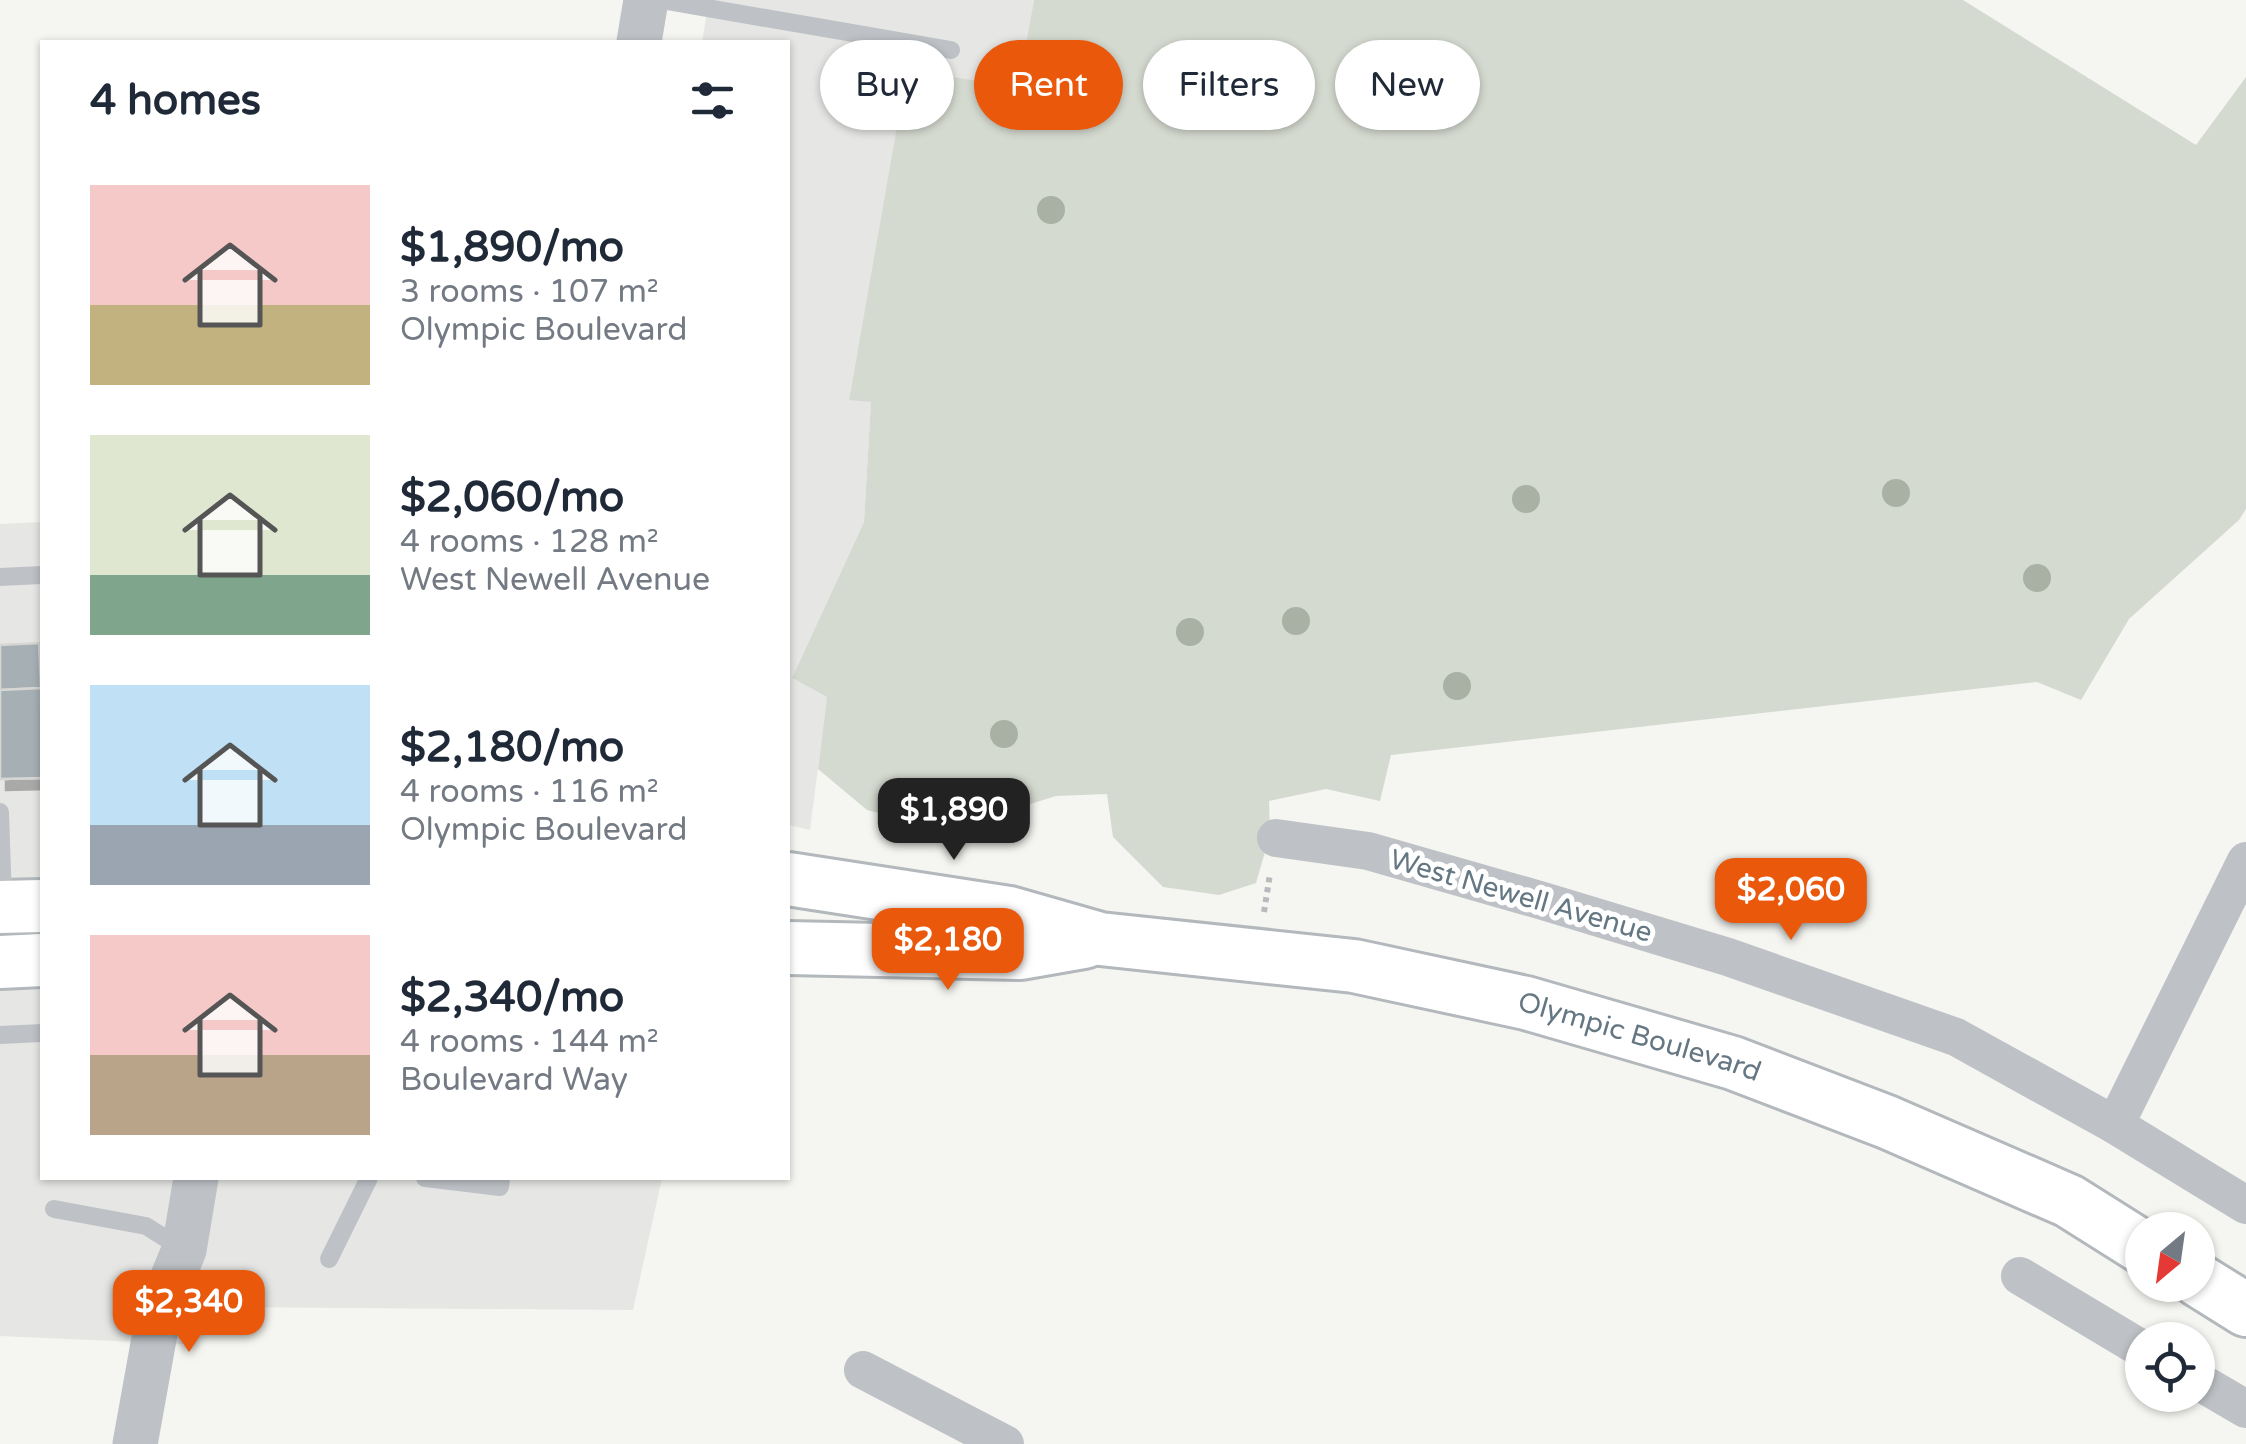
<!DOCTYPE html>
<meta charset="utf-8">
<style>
body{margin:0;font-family:"Varela Round",sans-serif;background:#f6f6f7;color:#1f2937;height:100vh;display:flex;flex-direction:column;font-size:38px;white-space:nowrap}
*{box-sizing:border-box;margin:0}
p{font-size:32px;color:#747a83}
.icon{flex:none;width:55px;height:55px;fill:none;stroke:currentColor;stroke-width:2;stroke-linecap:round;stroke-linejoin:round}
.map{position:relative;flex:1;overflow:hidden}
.sheet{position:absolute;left:40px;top:40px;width:750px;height:1140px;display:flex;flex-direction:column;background:#fff;border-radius:0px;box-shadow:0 2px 8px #0004}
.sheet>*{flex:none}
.hud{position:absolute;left:820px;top:40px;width:950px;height:90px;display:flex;gap:20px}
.needle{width:65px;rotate:209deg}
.controls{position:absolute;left:2125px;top:1212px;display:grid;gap:20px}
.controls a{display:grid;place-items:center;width:90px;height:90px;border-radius:50%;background:#fff;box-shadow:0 2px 8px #0004;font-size:50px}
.price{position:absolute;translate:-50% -85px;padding:0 22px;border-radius:20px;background:#ea580c;color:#fff;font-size:32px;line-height:65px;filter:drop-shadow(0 2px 5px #0008)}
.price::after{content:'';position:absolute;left:50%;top:60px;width:30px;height:22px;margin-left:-15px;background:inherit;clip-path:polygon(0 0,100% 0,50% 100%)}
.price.on{background:#222;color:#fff}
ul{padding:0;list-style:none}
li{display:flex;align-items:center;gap:30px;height:250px;padding:0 50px}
li span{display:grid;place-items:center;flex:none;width:280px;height:200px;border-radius:0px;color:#555}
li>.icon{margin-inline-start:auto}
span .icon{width:120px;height:120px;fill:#fffc;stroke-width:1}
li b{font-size:42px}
h2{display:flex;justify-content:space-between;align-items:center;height:120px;padding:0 50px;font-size:42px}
.pill{padding:0 35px;border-radius:45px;background:#fff;box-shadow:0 2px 8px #0004;font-size:35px;line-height:90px}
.pill.on{background:#ea580c;color:#fff}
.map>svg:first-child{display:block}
.built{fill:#e6e6e5}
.green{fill:#d5dad0}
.building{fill:#a6b0b4;stroke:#d6d6d4;stroke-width:2.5;filter:url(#shadow)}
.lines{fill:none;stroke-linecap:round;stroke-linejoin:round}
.secondary-casing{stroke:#b2b8bc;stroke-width:58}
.path{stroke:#b8bbbd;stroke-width:6;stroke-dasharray:5 5;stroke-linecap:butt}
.service{stroke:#bec2c6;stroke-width:18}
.minor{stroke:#bec2c6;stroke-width:38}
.tertiary{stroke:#bec2c6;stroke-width:45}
.secondary{stroke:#fff;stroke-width:52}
.tree{fill:#a8b1a3}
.labels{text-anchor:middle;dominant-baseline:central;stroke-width:10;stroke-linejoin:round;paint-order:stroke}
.street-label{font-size:28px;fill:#647783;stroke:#fff}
</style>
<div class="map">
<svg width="2246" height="1444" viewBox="0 0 2246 1444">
<defs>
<filter id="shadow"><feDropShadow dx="6" dy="11" stdDeviation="0" flood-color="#0004"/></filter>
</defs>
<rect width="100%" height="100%" fill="#f5f5f1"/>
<!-- built -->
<g class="built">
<path d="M709,0h325l-16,88 -110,-18 -59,329 22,3 -7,120 -72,156 35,19 -17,133 -22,-5v-783h-86z"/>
<path d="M42,522v656h620l-29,132 -426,-3 -24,37 -183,-8v-812z"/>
</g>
<!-- green -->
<path class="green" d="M1034,0h929l233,145 50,-68v432l-7,11 -110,99 -48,81 -44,-18 -646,73 -11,46 -54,-12 -57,12 1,34 -14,48 -37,12 -56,-8 -50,-50 -6,-43 -51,2 -74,23 -58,6 -57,-15 -49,-41 9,-72 -35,-19 72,-156 7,-120 -22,-2 58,-330 111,17z"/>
<!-- building -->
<g class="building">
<path d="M39,643l2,45 -41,2v-45z"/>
<path d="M41,688l1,90 -42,1v-89z"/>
</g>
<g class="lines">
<defs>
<g id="secondary">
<path id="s1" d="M788,879l221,34 91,26 254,27 172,37 207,60 154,59 182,79 73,46"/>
<path d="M0,907l42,-1"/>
<path d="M788,948l233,5 63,-11"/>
<path d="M0,962l42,-2"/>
<path d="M2198,1280l48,30"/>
</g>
</defs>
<!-- secondary casing -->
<use href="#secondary" class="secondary-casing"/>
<!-- path -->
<path class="path" d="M1264,912l6,-38"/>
<!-- service -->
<g class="service">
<path d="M661,0l290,50"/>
<path d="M0,577l42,-2"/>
<path d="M0,812l3,89"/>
<path d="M0,1035l42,-2"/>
<path d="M425,1178l75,9 1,-9"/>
<path d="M54,1209l92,17 35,22"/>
<path d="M329,1259l40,-81"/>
</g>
<!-- minor -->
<g class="minor">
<path d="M1276,838l92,13 175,50 185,56 228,80 159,88 131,80"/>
<path d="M2115,1125l131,-264"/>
<path d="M2020,1276l122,73"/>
<path d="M863,1370l142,74"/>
<path d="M2198,1381l48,28"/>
</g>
<!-- tertiary -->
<g class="tertiary">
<path d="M639,42l7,-42"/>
<path d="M135,1444l24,-133 25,-61 12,-72"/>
</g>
<!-- secondary -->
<use href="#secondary" class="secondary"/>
</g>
<!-- trees -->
<g class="tree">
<circle cx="1051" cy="210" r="14"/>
<circle cx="1896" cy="493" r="14"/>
<circle cx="1526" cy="499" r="14"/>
<circle cx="2037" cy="578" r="14"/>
<circle cx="1296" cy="621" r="14"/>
<circle cx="1190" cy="632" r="14"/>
<circle cx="1457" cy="686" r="14"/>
<circle cx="1004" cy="734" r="14"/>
</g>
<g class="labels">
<!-- street labels -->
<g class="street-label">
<text transform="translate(1521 896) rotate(16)">West Newell Avenue</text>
<text stroke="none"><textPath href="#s1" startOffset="868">Olympic Boulevard</textPath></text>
</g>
</g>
</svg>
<div class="controls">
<a><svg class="needle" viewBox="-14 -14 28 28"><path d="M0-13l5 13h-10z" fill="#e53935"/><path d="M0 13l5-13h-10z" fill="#747a83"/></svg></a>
<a><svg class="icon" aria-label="locate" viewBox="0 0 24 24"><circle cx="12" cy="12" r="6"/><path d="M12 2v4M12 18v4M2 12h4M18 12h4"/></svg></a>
</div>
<b class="price on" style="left:954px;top:863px">$1,890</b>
<b class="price" style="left:1791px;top:943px">$2,060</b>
<b class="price" style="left:948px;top:993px">$2,180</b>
<b class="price" style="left:189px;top:1355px">$2,340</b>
<div class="hud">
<a class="pill">Buy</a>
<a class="pill on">Rent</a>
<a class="pill">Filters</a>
<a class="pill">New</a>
</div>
<section class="sheet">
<h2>4 homes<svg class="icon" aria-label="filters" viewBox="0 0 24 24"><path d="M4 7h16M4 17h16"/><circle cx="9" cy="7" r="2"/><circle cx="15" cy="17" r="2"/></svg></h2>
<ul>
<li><span style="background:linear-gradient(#f6c9c9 60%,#c2b280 0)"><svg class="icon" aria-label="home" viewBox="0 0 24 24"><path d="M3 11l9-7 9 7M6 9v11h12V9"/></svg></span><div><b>$1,890/mo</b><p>3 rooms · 107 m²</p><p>Olympic Boulevard</p></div></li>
<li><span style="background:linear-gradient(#dfe7d0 70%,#7fa58c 0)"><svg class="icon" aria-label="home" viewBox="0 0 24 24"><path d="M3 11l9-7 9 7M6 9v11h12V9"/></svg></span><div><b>$2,060/mo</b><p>4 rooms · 128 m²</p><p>West Newell Avenue</p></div></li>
<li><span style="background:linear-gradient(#bfe0f5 70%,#9aa5b1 0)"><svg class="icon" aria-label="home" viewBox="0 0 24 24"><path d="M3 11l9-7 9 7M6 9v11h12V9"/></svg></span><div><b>$2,180/mo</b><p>4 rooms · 116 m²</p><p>Olympic Boulevard</p></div></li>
<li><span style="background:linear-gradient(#f6c9c9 60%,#b9a48a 0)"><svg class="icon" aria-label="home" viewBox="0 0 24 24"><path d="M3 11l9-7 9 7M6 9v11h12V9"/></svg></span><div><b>$2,340/mo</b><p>4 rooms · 144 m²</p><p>Boulevard Way</p></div></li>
</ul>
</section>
</div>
